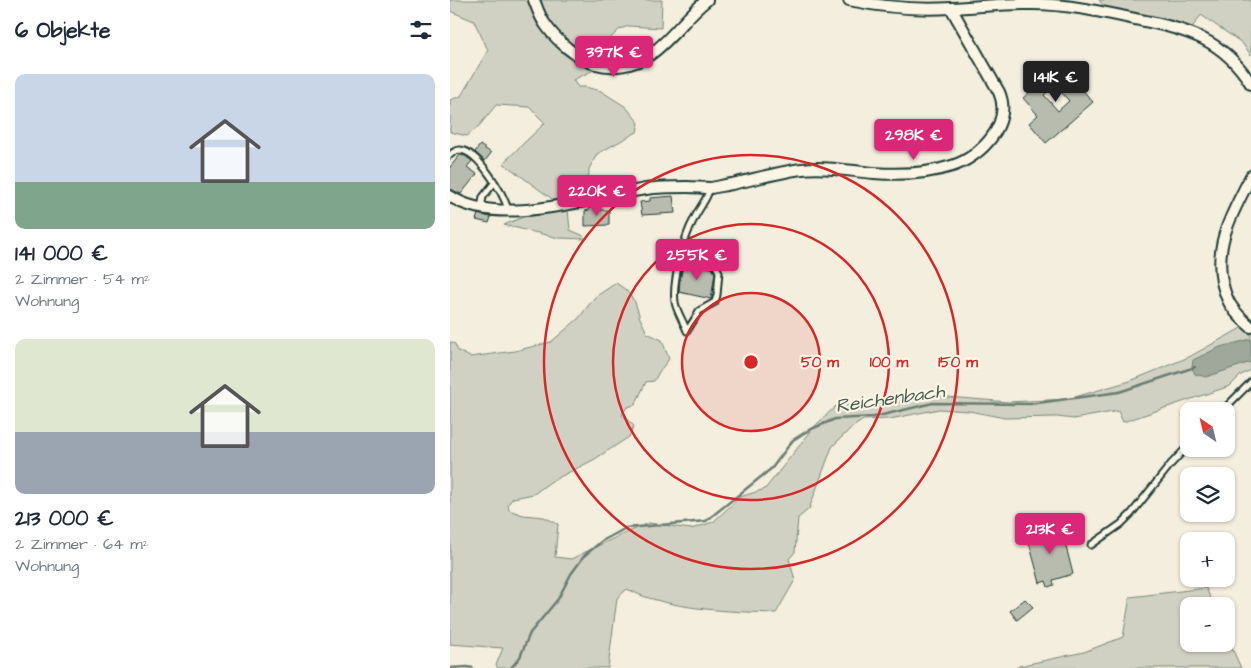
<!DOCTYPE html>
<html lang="de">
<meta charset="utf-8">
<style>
body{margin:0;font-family:"Architects Daughter",sans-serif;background:#f6f6f7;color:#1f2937;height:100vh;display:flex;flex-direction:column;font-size:19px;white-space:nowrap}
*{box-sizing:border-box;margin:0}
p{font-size:16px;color:#747a83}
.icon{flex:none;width:28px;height:28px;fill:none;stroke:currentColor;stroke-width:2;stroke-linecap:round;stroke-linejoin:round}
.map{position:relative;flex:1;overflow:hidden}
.details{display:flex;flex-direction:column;background:#fff;width:450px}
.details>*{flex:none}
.needle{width:32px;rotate:325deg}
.tools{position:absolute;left:730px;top:402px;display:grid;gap:10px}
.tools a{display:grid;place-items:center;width:55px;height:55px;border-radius:10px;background:#fff;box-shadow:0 1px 4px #0004;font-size:25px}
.price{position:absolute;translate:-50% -42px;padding:0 11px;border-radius:5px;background:#db2777;color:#fff;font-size:16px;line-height:32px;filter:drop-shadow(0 1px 2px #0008)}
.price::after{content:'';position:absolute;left:50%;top:30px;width:15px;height:11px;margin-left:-8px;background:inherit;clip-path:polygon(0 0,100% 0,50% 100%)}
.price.on{background:#222;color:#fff}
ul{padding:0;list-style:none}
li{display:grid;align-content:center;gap:10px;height:265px;padding:0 15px}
li span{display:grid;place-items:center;height:155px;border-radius:10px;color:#555}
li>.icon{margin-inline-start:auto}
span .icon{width:90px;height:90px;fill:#fffc;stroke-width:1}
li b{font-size:21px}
h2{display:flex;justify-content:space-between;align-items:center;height:60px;padding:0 15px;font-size:21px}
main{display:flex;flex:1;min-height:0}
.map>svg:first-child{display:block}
.green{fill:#d0d1c2;stroke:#78877b}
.water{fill:#a0a89b;stroke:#6c7d72}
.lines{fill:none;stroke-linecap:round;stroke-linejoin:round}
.stream{stroke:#6c7d72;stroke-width:2.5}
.building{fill:#b8bcae;stroke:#1f3d34;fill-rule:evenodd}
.lane-casing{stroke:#1f3d34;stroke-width:9}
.street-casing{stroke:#1f3d34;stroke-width:14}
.lane{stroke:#fcf5e5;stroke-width:5}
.street{stroke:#fcf5e5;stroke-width:10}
.ring{fill:none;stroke:#d62828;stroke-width:2.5}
.labels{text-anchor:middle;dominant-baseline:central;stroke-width:4.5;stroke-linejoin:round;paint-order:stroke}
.water-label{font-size:19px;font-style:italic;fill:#465d53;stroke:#fcf5e5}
.centre{fill:#d62828;stroke:#fcf5e5;stroke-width:2.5}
.ring-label{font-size:15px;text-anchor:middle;font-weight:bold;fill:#d62828;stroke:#fcf5e5;stroke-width:4.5;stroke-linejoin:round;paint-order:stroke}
</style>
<main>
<section class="details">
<h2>6 Objekte<svg class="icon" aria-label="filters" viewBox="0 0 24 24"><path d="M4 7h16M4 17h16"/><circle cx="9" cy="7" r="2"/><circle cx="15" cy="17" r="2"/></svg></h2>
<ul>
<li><span style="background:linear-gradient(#c9d6e8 70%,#7fa58c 0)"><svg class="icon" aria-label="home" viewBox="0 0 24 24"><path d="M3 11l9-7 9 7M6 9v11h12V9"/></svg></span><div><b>141 000 €</b><p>2 Zimmer · 54 m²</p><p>Wohnung</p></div></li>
<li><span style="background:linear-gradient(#dfe7d0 60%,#9aa5b1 0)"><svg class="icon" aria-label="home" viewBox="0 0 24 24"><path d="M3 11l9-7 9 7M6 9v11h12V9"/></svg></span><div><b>213 000 €</b><p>2 Zimmer · 64 m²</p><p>Wohnung</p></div></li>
</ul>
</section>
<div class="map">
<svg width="801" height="668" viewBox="0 0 801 668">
<rect width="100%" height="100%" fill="#f3eede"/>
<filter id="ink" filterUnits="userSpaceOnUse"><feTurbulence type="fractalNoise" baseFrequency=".02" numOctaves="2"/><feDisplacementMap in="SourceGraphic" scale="10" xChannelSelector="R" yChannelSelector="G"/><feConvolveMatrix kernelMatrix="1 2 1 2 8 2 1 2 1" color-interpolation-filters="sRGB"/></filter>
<g filter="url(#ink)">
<!-- green -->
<g class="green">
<path d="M0,0h212l-1,28 -32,-2 -9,3 -20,19 -4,21 -23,11 5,7h7l16,4 25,16 13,16 -2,9 -40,22 -8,15 -1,27 -13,4 -10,-1 -5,6 8,5 2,20 12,5 4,4 -27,-1 -55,-13 24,-10 31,-7v-4l-56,-41 42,-40 -16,-16 -33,-2 -17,21 -12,10 -17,-4v-32l11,-4 27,-46 -14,-29 -24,-10z"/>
<path d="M649,0h152v55l-9,-12 -41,-28 -10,14 -85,-20z"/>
<path d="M166,283l10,7 9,12 5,16 7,15 15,7 7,19 -10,13 -5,9 -8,1 -11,23 -8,2 -5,8 12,11 -5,11 -34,22 -45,23 -16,12 -21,4 -5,6 1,6 14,5 21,2 14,7 -3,33 16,2 41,-20 37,-16 42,6 22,-7 27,-25 25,-8 50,-63 21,-20 55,-3 45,-7 72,6 60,-3 62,-18 59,-24 54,-30 8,7v36l-10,5 -11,11 -107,36 -5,-11 -44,8 -17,-2 -52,1 -36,-7 -30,-2 -49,10 -27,1 -13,9 -18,18 -23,62 -11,9 -3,34 -6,7 6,21 -19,33c-40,-1 -89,-3 -127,-15 -8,-2 -15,-6 -22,-9l-10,9 -9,70h-110l-2,-3 7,-17 -53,-4v-302l5,2 3,7 12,6 45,-6 36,-9 27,-23 17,-22z"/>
<path d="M756,588l8,18h-25v38h37v-9l15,33h-225l3,-2 65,-14 39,-15 7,-40z"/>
</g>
<!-- water -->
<path class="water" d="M801,339v23l-45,15 -11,-3 -3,-6 1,-8 27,-13z"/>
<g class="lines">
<!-- stream -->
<g class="stream">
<path d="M0,668l17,-1 6,1"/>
<path d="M61,668l9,-11 10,-24 28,-34 13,-25 14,-19 17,-14 24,-13 80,-7 66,-53 21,-28 16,-10 26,-11 39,-2 59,-14 97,1 89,-12 76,-25"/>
</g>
</g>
<!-- building -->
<g class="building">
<path d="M611,65l32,37 -47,41 -17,-20 9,-8 -15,-17zM605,85l14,16 -11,10 -14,-16z"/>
<path d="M30,145l11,8 -6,8 -10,-9z"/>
<path d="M10,155l5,1 7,5 -5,6 10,7 -16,20 -11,-5v-22z"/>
<path d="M223,196l2,17 -33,2 -2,-13 10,-1v-3z"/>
<path d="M139,207h11v3h9v15l-24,1v-15l4,-1z"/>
<path d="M28,214l13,3 -2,6 -13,-3z"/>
<path d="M234,262l28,6 3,5 -4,26 -32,-7 1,-12z"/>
<path d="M611,527l12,47 -20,6 1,5 -6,2 -2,-6 -6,2 -13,-48z"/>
<path d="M575,599l8,8 -16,13 -7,-9z"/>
</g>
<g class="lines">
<defs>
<g id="lane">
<path d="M0,155c3,-3 6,-5 10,-5 18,1 44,44 48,60"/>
<path d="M31,208l2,-11 11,-14"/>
<path d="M251,259l14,5 4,8 -2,23 -2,7 -16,9 -5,9 -7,11c-3,-8 -11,-21 -12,-29 -3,-20 9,-65 19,-83 5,-11 13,-19 16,-31"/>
<path d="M772,411l29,-29"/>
<path d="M641,545l30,-21 10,-10 40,-50 18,-19"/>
</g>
<g id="street">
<path d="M84,0c3,8 6,17 11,24 11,16 33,36 51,40 17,5 38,1 52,-8 22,-14 38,-40 59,-56"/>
<path d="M399,0c33,7 68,10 102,8 27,-1 53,-5 80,-4 37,0 72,8 109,16 47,9 84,20 111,64"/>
<path d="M801,176c-17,35 -37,65 -29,106 2,8 5,19 10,25 5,8 12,14 19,20"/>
<path d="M0,196c47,33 143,1 196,-7 13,-2 27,-2 41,-2 8,0 15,1 23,1 7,-1 15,-3 22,-4 23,-5 47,-12 70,-15 24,-3 48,2 72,4 26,2 53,1 78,-7 29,-9 61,-43 47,-74l-48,-84"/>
</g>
</defs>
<!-- lane casing -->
<use href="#lane" class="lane-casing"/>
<!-- street casing -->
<use href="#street" class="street-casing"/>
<!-- lane -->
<use href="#lane" class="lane"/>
<!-- street -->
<use href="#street" class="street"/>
</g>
</g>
<!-- distance rings -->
<circle cx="301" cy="362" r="69" fill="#d62828" fill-opacity=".12"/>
<g class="ring">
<circle cx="301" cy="362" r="69"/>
<circle cx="301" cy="362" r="138"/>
<circle cx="301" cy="362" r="207"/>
</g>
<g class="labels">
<!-- water labels -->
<g class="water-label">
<text transform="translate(440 399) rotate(-8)">Reichenbach</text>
</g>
</g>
<circle cx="301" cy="362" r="8" class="centre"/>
<g class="ring-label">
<text x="370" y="367">50 m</text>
<text x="439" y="367">100 m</text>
<text x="508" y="367">150 m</text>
</g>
</svg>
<div class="tools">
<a><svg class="needle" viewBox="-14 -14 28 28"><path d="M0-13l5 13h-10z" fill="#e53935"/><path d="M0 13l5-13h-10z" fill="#747a83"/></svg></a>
<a><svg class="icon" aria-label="layers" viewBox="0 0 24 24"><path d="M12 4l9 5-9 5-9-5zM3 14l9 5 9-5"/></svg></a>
<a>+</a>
<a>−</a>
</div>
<b class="price" style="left:164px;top:78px">397K €</b>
<b class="price on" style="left:606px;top:103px">141K €</b>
<b class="price" style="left:464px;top:161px">298K €</b>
<b class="price" style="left:147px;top:217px">220K €</b>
<b class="price" style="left:247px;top:281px">255K €</b>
<b class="price" style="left:600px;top:555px">213K €</b>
</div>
</main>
